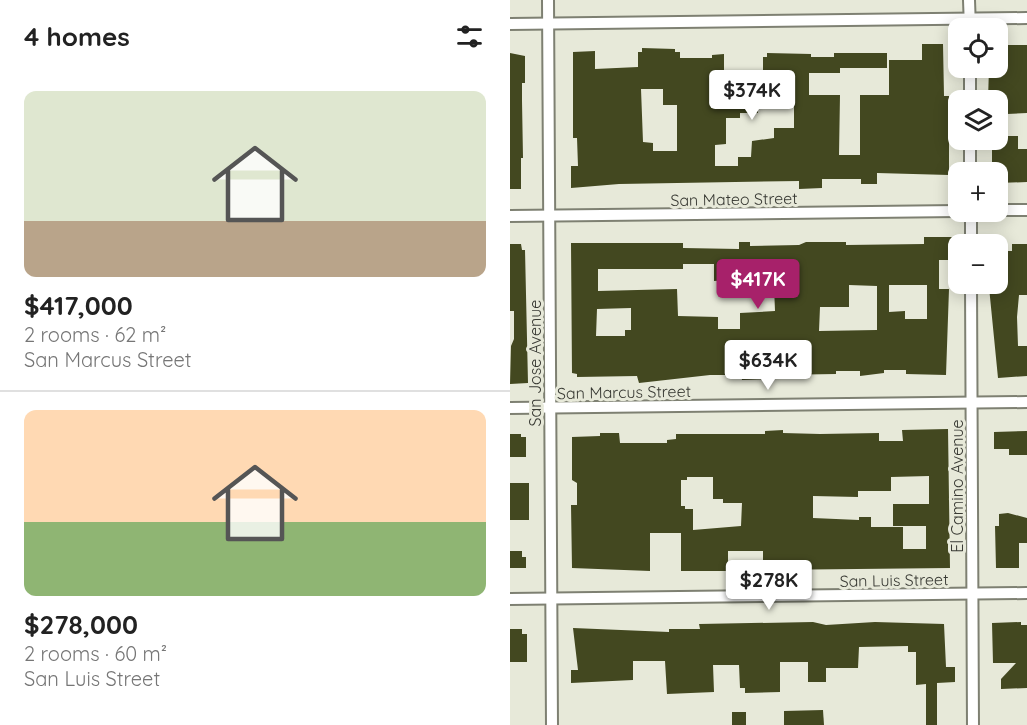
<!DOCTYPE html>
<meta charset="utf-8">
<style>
body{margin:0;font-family:Quicksand,sans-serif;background:#f6f6f6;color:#222;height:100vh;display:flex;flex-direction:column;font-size:22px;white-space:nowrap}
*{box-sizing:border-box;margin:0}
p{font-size:20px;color:#767676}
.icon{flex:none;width:33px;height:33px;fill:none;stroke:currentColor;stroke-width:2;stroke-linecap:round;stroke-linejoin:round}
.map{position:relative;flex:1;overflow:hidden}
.side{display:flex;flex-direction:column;background:#fff;width:510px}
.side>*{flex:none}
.controls{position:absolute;left:438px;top:18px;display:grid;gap:12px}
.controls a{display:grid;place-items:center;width:60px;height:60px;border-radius:12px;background:#fff;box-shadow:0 3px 15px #0003;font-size:30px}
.price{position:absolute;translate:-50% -51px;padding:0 14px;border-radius:6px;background:#fff;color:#222;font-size:20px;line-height:39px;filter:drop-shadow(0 2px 3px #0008)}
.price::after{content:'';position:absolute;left:50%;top:36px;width:18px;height:14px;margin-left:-9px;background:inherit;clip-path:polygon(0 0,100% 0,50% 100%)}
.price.on{background:#a7216a;color:#fff}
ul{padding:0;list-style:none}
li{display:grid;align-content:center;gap:12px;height:318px;padding:0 24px}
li+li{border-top:2px solid #e0e0e0}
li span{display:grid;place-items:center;height:186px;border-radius:12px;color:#555}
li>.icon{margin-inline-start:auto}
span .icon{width:108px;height:108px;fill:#fffc;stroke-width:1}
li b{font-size:26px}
h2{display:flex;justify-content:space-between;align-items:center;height:72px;padding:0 24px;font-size:26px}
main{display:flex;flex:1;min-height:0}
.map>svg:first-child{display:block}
.building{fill:#434820;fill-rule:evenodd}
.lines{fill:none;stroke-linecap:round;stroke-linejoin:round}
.street-casing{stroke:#7e8072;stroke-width:14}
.street{stroke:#fff;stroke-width:10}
.labels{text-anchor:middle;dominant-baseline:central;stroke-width:6;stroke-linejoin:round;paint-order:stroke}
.street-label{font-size:16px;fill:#393a34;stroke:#e7e9d9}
</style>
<main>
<section class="side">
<h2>4 homes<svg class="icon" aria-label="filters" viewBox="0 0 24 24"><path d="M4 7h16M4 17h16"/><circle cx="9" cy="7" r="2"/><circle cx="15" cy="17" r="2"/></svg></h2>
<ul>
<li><span style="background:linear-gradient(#dfe7d0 70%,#b9a48a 0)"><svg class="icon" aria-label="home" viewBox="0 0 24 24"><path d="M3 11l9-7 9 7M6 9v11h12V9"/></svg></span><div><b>$417,000</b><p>2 rooms · 62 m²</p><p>San Marcus Street</p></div></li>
<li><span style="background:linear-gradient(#ffd9b3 60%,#8fb573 0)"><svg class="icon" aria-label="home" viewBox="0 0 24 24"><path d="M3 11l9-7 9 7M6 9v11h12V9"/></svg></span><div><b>$278,000</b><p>2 rooms · 60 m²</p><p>San Luis Street</p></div></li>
</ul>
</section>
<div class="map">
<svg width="517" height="725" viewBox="0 0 517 725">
<rect width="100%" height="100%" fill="#e7e9d9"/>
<!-- building -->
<g class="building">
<path d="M412,44h21l1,52h5v79l-72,-2v11h-16v-5h-39v9l-23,1v-8l-180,3 -48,4v-22h7l-1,-28h-4v-86l22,-1v18l43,-2v-15h4v-4l33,1v3h5v6h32v-3l12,-1v23l34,-1v37h-18v5h-14v26l-11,1v21h23v-9h13l1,-16 22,-3v-10h20v-49h-31v-22h4v-4l44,1v3h23v-4h53v15h-47v5h-31v22h31l-1,60h21v-60h29v-35h33zM131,89h22v16h14v46h-24v-8l-10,-1z"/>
<path d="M488,45h29v68l-20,1v-7h-9v-7h-10l1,-32h9z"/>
<path d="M0,53l15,3v27h-3v18l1,57h-2v31h-11z"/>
<path d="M494,136h14v13h9v33l-29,1v-11h-6v-32z"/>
<path d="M414,237h29v23h-14v29h10l-3,86 -40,-1v-4h-22v3l-24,3v-5h-24v3l-61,1v4l-33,1 -1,-5h-31l-71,8 -2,-7 -60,1v-3l-5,-1 -1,-130h112v5l56,1v-7h11v4l49,-1 7,-3h40v3l78,-1zM173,264h31v17l15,-1v6l42,-3 3,3 1,25 -35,2v16h-22v-12l-40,-1 -1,-27 -79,2v-22h85zM339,285l28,1v44l-58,1 1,-24h29zM379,285h38v34h-22v-8l-16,1zM121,308v22h-6v6h-29l1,-27z"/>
<path d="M0,244h11l1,6h3l3,133 -18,1 1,-38 3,-7v-28h-4z"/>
<path d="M502,244h15v51h-8l-2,22 1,29h9v30l-29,2 -9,-91 1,-3h8v-11h6v-22h8z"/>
<path d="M438,429l2,139 -187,2v-19h-35v20h-47v-38h-31v38l-78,-3 -1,-63h6v-22l-5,-3v-43l28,-1v-3h19l1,10h47v-3l9,-1v-5h89v-3l18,-1v3l37,1 59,-1v8h24l-1,-11zM419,476v28h-36v22h33v23h-23v-22h-32v-10h-12v3l-46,-2v-22l45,1v-6h33v-14zM177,477h26v22h10v4h19l-1,23 -48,4v-21h-8v-3h-4v-26h6z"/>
<path d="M517,431v24h-18v-6h-15v-17z"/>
<path d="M0,434h11v3h5v20h-16z"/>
<rect x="0" y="483" width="19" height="37"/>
<path d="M498,513l19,5v25h-8v25h-23l-1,-42h4v-12z"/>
<path d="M0,551h12v6h4v11h-16z"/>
<path d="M303,622l13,3 49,-3 69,2 2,43h9v15l-18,1v42h-11v-41l-10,1v-33h-8v-6l-49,1 -1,21h-32v14h-18v-20h-28v30l-35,1v-5h-5l-1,-23h-26l1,27 -47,2 -2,-33h-32v19l-62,3v-13h7l-5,-42 96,4v-3h31l-1,-5z"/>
<path d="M511,622v3h6v63l-26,1v-10l15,-16h-23l-1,-40z"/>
<path d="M0,629h12v5h5v28h-17z"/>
<path d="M313,710l1,15h-40v-14z"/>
<rect x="222" y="712" width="14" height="13"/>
</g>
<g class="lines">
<defs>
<g id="street">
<path d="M38,0l4,725"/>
<path d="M459,0l1,28"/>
<path d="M0,24l517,-6"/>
<path d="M460,68v32"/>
<path d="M460,140v32"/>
<path d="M488,210h29"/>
<path d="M461,212v32"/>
<path d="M0,216l448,-5"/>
<path d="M461,284l2,441"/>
<path d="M0,408l517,-6"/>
<path d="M0,599l517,-6"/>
</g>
</defs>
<!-- street casing -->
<use href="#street" class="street-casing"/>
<!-- street -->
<use href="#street" class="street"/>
</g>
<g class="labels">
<!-- street labels -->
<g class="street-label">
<text transform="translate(224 199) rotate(-1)">San Mateo Street</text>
<text transform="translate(25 363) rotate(-90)">San Jose Avenue</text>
<text transform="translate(114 392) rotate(-1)">San Marcus Street</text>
<text transform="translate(447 486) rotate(-90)">El Camino Avenue</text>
<text transform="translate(384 580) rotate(-1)">San Luis Street</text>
</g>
</g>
</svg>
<div class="controls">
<a><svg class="icon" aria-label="locate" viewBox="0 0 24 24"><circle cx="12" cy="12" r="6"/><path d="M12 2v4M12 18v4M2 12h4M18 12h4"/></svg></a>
<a><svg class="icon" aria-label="layers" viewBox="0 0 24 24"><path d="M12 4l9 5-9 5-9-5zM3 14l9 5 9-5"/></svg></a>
<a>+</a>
<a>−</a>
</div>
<b class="price" style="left:242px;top:121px">$374K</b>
<b class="price on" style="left:248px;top:310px">$417K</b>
<b class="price" style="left:258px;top:391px">$634K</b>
<b class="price" style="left:259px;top:611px">$278K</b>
</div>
</main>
